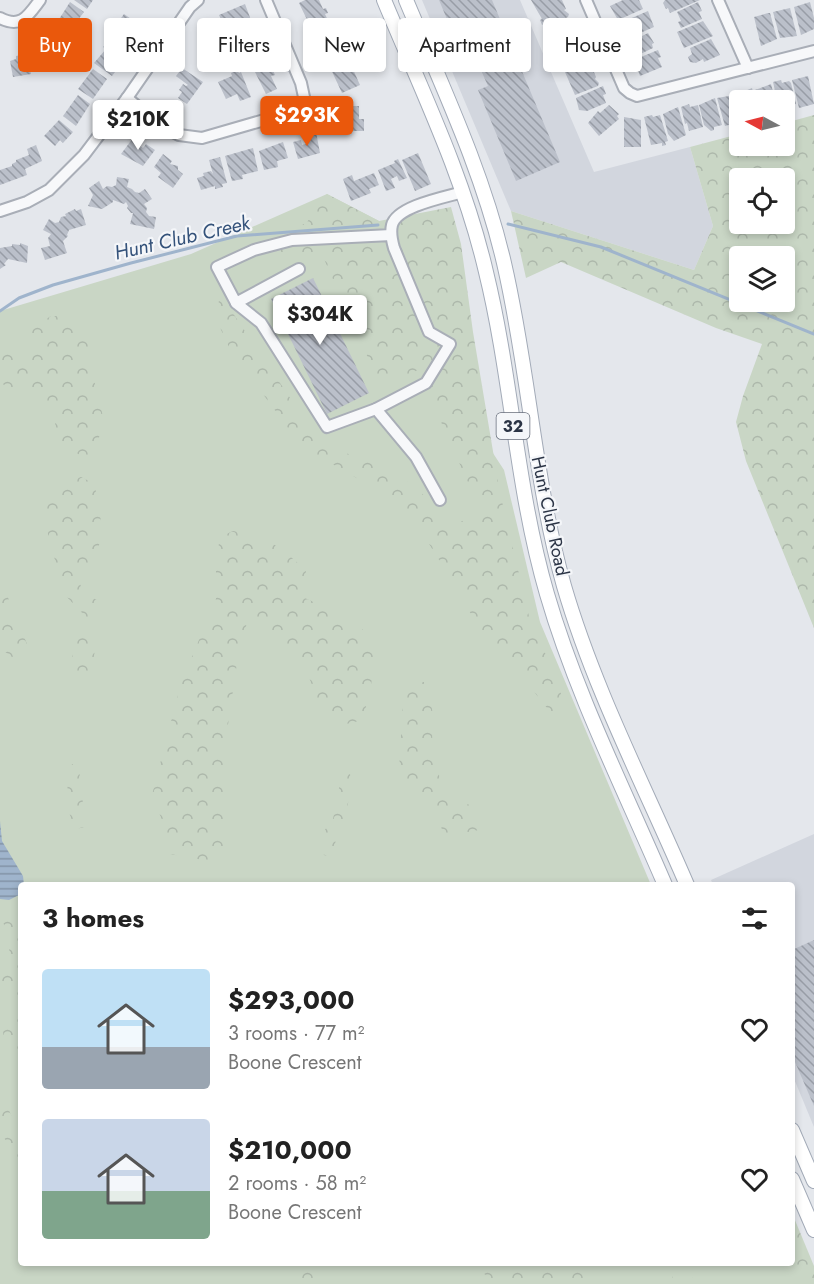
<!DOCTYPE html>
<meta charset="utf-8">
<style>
body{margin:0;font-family:Jost,sans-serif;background:#f6f6f6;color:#222;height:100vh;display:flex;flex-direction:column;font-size:22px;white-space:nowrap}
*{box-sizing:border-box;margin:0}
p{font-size:20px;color:#767676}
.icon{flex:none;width:33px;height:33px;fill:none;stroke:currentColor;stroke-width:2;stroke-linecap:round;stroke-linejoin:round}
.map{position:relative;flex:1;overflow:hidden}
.details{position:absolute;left:18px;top:882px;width:777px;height:384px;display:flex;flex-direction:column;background:#fff;border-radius:6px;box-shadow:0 3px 9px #0003}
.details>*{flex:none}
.hud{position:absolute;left:18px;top:18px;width:778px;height:54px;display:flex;gap:12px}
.needle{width:39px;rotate:277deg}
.tools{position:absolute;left:729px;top:90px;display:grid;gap:12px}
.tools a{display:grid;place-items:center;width:66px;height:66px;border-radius:6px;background:#fff;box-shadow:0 3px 9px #0003;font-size:30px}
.price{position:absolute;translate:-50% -51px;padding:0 14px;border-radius:6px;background:#fff;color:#222;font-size:20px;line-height:39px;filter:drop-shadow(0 2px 3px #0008)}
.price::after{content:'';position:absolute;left:50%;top:36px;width:18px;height:14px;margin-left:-9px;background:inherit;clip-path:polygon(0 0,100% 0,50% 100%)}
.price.selected{background:#ea580c;color:#fff}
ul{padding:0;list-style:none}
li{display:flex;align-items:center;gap:18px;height:150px;padding:0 24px}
li span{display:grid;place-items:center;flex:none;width:168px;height:120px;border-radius:6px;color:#555}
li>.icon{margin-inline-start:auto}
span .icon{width:72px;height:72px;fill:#fffc;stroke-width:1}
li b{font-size:26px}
h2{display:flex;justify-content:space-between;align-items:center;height:72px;padding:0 24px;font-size:26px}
.pill{padding:0 21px;border-radius:6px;background:#fff;box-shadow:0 3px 9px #0003;font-size:21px;line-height:54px}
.pill.selected{background:#ea580c;color:#fff}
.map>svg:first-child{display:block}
.built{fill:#d2d6de}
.green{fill:#c9d6c5}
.forest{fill:url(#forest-crowns);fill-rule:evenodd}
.water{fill:url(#water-rules)}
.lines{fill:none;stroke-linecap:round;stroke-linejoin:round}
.stream{stroke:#9fb4cc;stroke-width:3}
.building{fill:url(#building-back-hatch)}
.minor-casing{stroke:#a9aeb7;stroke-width:14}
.major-casing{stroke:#a3abb8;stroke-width:16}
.minor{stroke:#f7f8fa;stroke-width:10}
.major{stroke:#fff;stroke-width:14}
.labels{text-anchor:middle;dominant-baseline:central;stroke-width:4.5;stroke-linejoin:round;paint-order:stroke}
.shield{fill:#f4f6f9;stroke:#676e7b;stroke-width:1.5}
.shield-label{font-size:16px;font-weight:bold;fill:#2b3445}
.street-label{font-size:18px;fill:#2b3445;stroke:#f4f6f9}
.water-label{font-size:20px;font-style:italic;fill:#34527a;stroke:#f4f6f9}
</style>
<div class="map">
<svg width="814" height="1284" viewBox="0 0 814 1284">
<defs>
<pattern id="forest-crowns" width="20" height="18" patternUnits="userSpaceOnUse" patternTransform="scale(1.5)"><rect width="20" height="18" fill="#c9d6c5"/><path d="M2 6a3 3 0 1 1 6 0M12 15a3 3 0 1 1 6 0" fill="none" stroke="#adb8ab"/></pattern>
<pattern id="water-rules" width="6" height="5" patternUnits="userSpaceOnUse" patternTransform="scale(1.5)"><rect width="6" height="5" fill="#9fb4cc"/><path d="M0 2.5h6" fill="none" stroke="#8293a7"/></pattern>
<pattern id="building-back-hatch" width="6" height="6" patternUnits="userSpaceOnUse" patternTransform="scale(1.5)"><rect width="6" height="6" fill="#bbc0ca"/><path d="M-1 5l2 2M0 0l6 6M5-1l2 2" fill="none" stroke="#989da6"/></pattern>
</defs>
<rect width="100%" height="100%" fill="#e4e7ec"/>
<!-- built -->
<g class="built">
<path d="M422,0h98l74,172 96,-25 23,79 -19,44 -183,-59z"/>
<path d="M814,834v293l-22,-53v-189h-79l-2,-5z"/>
</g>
<!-- green -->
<g class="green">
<path d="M220,42l5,14 -23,7 -5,-13z"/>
<path d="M327,194l52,27 59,148 66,101 36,152 111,263h-630v378h771v-42l22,63h-814v-973l191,-57z"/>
</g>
<!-- forest -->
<g class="forest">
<path d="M814,115v513l-68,-167 -10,-39 7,-26 19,-52 -46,-16 -155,-66 -35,16 -15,-67 183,59 19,-44 -23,-79 49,-13 1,12h44l1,-23zM740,178h44v46h-44zM740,256h44v46h-44z"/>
<path d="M327,194l52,27 72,-14 10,37 12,88 27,161 31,132 27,54 4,20 -7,19 -47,-59 -24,-22 -33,-58 -35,-56 -35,-31 -80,-46 -71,-97 -14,-30 4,-25 87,129 39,30 46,18 27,19 24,28 5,10 33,-16 -63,-142 -37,17 -61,-137 -45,13 -20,-9 52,-32 6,-8 2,-8z"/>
<path d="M51,316h14l22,11 3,16 -2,25 8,18 7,31 -5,26 -5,13 -5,3c-19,-10 -29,-12 -33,-36l6,-12 -4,-7 -32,-10 -25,-11v-35l7,-2 6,3 18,-2 -4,-7v-9z"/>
<path d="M81,477l12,6c10,24 11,60 -1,85 -2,5 -8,10 -12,15l2,8 18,11 2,9 -4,7 -10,1 -24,-25 -16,-60 -4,-36 9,-12z"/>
<path d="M233,531c33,5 49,16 73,40l-3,26c15,8 42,17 54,27 29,24 12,66 6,96l-21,5 -17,-6 -23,-60 -33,-31 -21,-10 -11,45 -14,96v93l-9,10 -50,-9v-28l-12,-30 29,-112 35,-84v-37l4,-25z"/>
<path d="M0,578l27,66 -2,15 -9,1 -16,-12z"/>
<path d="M84,628c19,12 8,37 3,54l-7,3 -6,-1c-3,-18 -3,-38 5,-54z"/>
<path d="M413,682h11l5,11 5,27 -2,12 1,20 7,27 16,19 19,10 7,11 -3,11 -11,2 -10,-3 -12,6 -20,-30 -14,-12 -13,-22 4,-72z"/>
<path d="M72,764h3c8,7 3,13 5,22 1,11 4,22 9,33 -2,7 -5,10 -13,9 -12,-19 -10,-43 -4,-64z"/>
<path d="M345,771l5,3 1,6 -5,39 -11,15 1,21 -6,2 -6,-2 -3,-7v-13l12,-16 9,-46z"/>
<path d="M0,900l5,3 16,22v74l-19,-1 -2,-5v-29l4,-2 5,-7 1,-19 -10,-19z"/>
<path d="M21,1007v38l-3,5c-9,-3 -18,-14 -14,-24 3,-6 9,-12 13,-18z"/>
<path d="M0,1102l7,3 14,36 -1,23 -6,-4 -14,-32z"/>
<path d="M792,1213l22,53v18h-10l-12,-24z"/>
<path d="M284,1263h35l-5,9 3,12h-29z"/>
<path d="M475,1263h114l2,21h-98z"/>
<path d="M686,1271l12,13h-27l2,-9z"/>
</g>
<!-- water -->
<path class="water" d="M0,821l2,20 21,35 1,9h-3v9l-12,6 -9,-1z"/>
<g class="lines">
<!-- stream -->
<g class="stream">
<path d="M508,224l93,23 213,87"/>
<path d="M0,311l19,-13 34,-13 78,-22 106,-27 141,-11"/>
</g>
</g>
<!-- building -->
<g class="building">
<path d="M74,0h19l-6,9z"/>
<path d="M305,0h14l4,9 3,-1 2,5 -3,1 4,9 -17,7 -13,-27z"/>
<path d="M439,0h53l68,162 -44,19 -38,-91 10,-4 -8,-18 -11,4z"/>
<path d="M531,0h31l4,9 -2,1 5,4 -1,3 -23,10 -1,-3 -2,1 -2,-5 2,-1z"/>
<path d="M623,0h16l4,9 -25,11 -8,-14z"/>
<path d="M665,0h35l-30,13 -2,-5 -2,1 -3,-6z"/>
<path d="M70,2l14,10 -16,21 -12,-9z"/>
<path d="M698,2l4,9 -3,1 3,7 -21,9 -3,-6 3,-1 -4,-9z"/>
<path d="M810,2l4,16v11l-13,6 -7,-28z"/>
<path d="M245,4l10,27 -16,7 -4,-11 -9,4 -7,-16z"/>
<path d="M790,8l7,28 -17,2 -7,-26z"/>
<path d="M648,11l6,16 -30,13 -4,-17z"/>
<path d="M768,13h2l7,26 -16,7 -7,-29z"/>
<path d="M124,14l10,7 -4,5 3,2 -5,7 -3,-1 11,8 -7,9 -21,-15z"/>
<path d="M569,19l3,1v6h2l8,17 -2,1 4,5 -1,2 -23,10 -13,-33z"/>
<path d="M703,21l10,15 -29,12 -7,-16z"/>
<path d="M330,26l12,28 -18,7 -4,-8 2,-1 -9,-18z"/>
<path d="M55,27l14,10 -15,21 -15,-10z"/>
<path d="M648,33l6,10 -2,1 1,4 -19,9 -6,-14z"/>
<path d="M711,39l9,16 -16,7 -1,-3 -7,4 -6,-1 -2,-5 4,-3 -2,-6z"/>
<path d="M108,41l17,11 -5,11 -2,-1 -3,4 3,2 -6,8 -18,-13 12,-14 -3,-2z"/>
<path d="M658,50l3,7 -3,1 4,9 -22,9 -3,-8 3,-1 -4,-8z"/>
<path d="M37,52l3,16 -10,2 1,4 -18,3 -3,-16 6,-2v-3l5,-1 2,3 4,-1 -1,-4z"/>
<path d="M584,53l2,1 1,6h2l7,17 -1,2 4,4 -1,3 -23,9 -14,-32z"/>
<path d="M263,56l4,11 4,-1 4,9 -4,1 6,13 -11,5 -16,-32z"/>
<path d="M347,56l13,29 -18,8 -14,-30z"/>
<path d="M182,68l21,14 -16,22 -9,-6 4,-6 -3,-2 4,-6 3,2 2,-1 -12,-9z"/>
<path d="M93,69l14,10 -14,20 -15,-10z"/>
<path d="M237,70l2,3 2,-1 10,25 -11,4 -3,-7 -11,5 -8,-17 14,-6 -1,-3z"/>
<path d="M808,76l6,28 -15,4 -7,-28z"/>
<path d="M781,80l1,3 7,-2 2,2 5,21 -7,2 -1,-3 -4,1v-4h-7l-4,-18z"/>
<path d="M771,84l4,16h-18l-2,-10z"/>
<path d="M603,86l3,8 -3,1 3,8 -19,8 -8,-1 -3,-12z"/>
<path d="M752,88l3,12h-17l-2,-5z"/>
<path d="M78,95l12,9 -14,22 -13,-10z"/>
<path d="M735,95l5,18v9l-15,4 -8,-28z"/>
<path d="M715,98l7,27 -8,2v3l-3,1 -7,-6 -5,-20z"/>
<path d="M689,104l1,3 8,-2 5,22 -14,4 -2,-8 -2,1 -4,-17z"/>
<path d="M609,105l10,9 -2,2 2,3 -20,17 -11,-13 10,-12 2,2z"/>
<path d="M347,106h12v13h5v12h-33l-1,-11 8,-1v-3h7v4h3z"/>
<path d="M678,107l8,28 -12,6 -6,-7 -5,-20z"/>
<path d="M652,115l1,2 7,-2 8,26 -3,1 1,3 -4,1v-3l-11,2 -7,-28z"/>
<path d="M624,117l17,3v27h-17z"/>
<path d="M59,120l14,12 -10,11 -3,-3 -5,6 -11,-10z"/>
<path d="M316,132l4,21 -22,6 -5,-17 8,-2 1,5 7,-2 -2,-9z"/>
<path d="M136,134l7,5 -4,6 4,3 3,-4 9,6 -12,16 -22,-12z"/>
<path d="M283,142l5,16 -11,3 1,6 -14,3 -5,-19z"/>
<path d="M36,145l6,16 -17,8 2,6 -27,10v-15l12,-4v-2l4,-2v-2l13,-5 -2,-6z"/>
<path d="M253,148l5,23 -16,4 1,4 -11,2 -7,-25z"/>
<path d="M418,153l13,31 -16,7 -13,-31z"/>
<path d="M163,154l9,7 -2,3 8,2v4l5,4 -10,14 -15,-11 3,-4 -7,-6z"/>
<path d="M220,157l7,26 -5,1 1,3 -8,2v-3l-14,4 -4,-12 7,-2 -1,-3 8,-2 2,3 -4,-14z"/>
<path d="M398,159l9,19 -8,3 -2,-5 -6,3 4,9 -9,3 -8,-21 17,-7 -1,-2z"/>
<path d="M374,173l5,12 -10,4 2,4 -20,8 -8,-22 9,-4 2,6z"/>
<path d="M117,177l12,2 -2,8 5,2 3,3 4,1 6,-4 7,10 -8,5 3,4 -1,4 3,4 7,1 -2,12 -24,-5 3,-11h-2l-4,-5 1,-2 -2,-4 -2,2 -11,-4v2l-11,7 -14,-3 5,-11 -4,-7 10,-7 4,8 4,-3 5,1 4,-2z"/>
<path d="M75,209l1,2 5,-2 5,16 -17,5 -2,5 1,1 -5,5 4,12 -22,7 -4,-12 9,-2 -2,-8 3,-4 -8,-4 6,-11 6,4 4,-1 2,-5 5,-1 -1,-2z"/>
<path d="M20,243l8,3 -1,17 -19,-4 -4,5 2,1 -6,4v-21l12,-2v-2l8,1z"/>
<path d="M313,278l56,115 -42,21 -56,-115z"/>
<path d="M814,940v166l-22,-51v-105z"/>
</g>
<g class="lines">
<defs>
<g id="minor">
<path d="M586,0l38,88 6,5 7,3 177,-45"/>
<path d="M718,0l30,68"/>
<path d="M0,18c21,11 28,-2 40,-18"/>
<path d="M127,98l33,27 19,10 23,3 83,-24 14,-6 5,-11 -3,-14 -35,-83"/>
<path d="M0,211l27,-9 22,-12 35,-35 43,-57 63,-91 8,-7"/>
<path d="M391,235l-99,5 -38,10 -37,17 19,36 25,20 66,104 49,-18 50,-26 24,-39 -21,-12 -35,-84c-2,-7 -4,-15 -2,-23 5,-19 54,-28 71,-33"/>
<path d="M236,303l63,-34"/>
<path d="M376,409l40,48 24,43"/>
</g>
<g id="major">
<path d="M384,0c37,89 80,177 102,272 26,106 30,216 61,322 29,100 77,195 118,291"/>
<path d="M406,0c36,86 77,172 98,263 25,107 30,217 60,323 30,103 81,201 123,299"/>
<path d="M792,1130l22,51"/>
<path d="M792,1179l22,51"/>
</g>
</defs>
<!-- minor casing -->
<use href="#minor" class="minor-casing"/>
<!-- major casing -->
<use href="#major" class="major-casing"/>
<!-- minor -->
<use href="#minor" class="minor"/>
<!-- major -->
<use href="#major" class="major"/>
</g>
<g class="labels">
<!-- shield labels -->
<rect class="shield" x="496.5" y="413" width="33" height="26" rx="4.5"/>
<g class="shield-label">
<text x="513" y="426">32</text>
</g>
<!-- street labels -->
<g class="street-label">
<text transform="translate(550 516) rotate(78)">Hunt Club Road</text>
</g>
<!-- water labels -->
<g class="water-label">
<text transform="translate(182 238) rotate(-13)">Hunt Club Creek</text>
</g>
</g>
</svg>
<div class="tools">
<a><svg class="needle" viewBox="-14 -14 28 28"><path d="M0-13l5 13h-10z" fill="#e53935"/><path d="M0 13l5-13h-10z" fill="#767676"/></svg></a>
<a><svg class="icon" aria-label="locate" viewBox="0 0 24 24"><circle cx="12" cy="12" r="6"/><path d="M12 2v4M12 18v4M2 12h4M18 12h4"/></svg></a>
<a><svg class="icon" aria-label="layers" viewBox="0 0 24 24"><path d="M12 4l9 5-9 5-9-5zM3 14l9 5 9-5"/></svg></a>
</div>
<b class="price selected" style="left:307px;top:147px">$293K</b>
<b class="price" style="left:138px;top:151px">$210K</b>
<b class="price" style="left:320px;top:346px">$304K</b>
<div class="hud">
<a class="pill selected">Buy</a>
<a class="pill">Rent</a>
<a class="pill">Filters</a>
<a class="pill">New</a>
<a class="pill">Apartment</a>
<a class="pill">House</a>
</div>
<section class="details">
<h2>3 homes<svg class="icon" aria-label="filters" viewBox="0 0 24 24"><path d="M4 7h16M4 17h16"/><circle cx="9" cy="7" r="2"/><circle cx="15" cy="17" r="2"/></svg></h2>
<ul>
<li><span style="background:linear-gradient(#bfe0f5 65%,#9aa5b1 0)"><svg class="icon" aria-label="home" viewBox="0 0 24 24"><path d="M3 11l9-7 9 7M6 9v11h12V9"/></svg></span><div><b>$293,000</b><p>3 rooms · 77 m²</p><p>Boone Crescent</p></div><svg class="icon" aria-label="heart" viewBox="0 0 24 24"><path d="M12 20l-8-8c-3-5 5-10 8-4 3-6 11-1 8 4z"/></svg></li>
<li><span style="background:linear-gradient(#c9d6e8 60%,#7fa58c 0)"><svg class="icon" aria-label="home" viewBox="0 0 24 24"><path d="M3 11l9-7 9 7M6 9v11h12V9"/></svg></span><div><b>$210,000</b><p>2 rooms · 58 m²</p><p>Boone Crescent</p></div><svg class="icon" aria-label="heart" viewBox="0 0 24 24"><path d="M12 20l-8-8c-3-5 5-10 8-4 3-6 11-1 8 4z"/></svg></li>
</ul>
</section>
</div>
